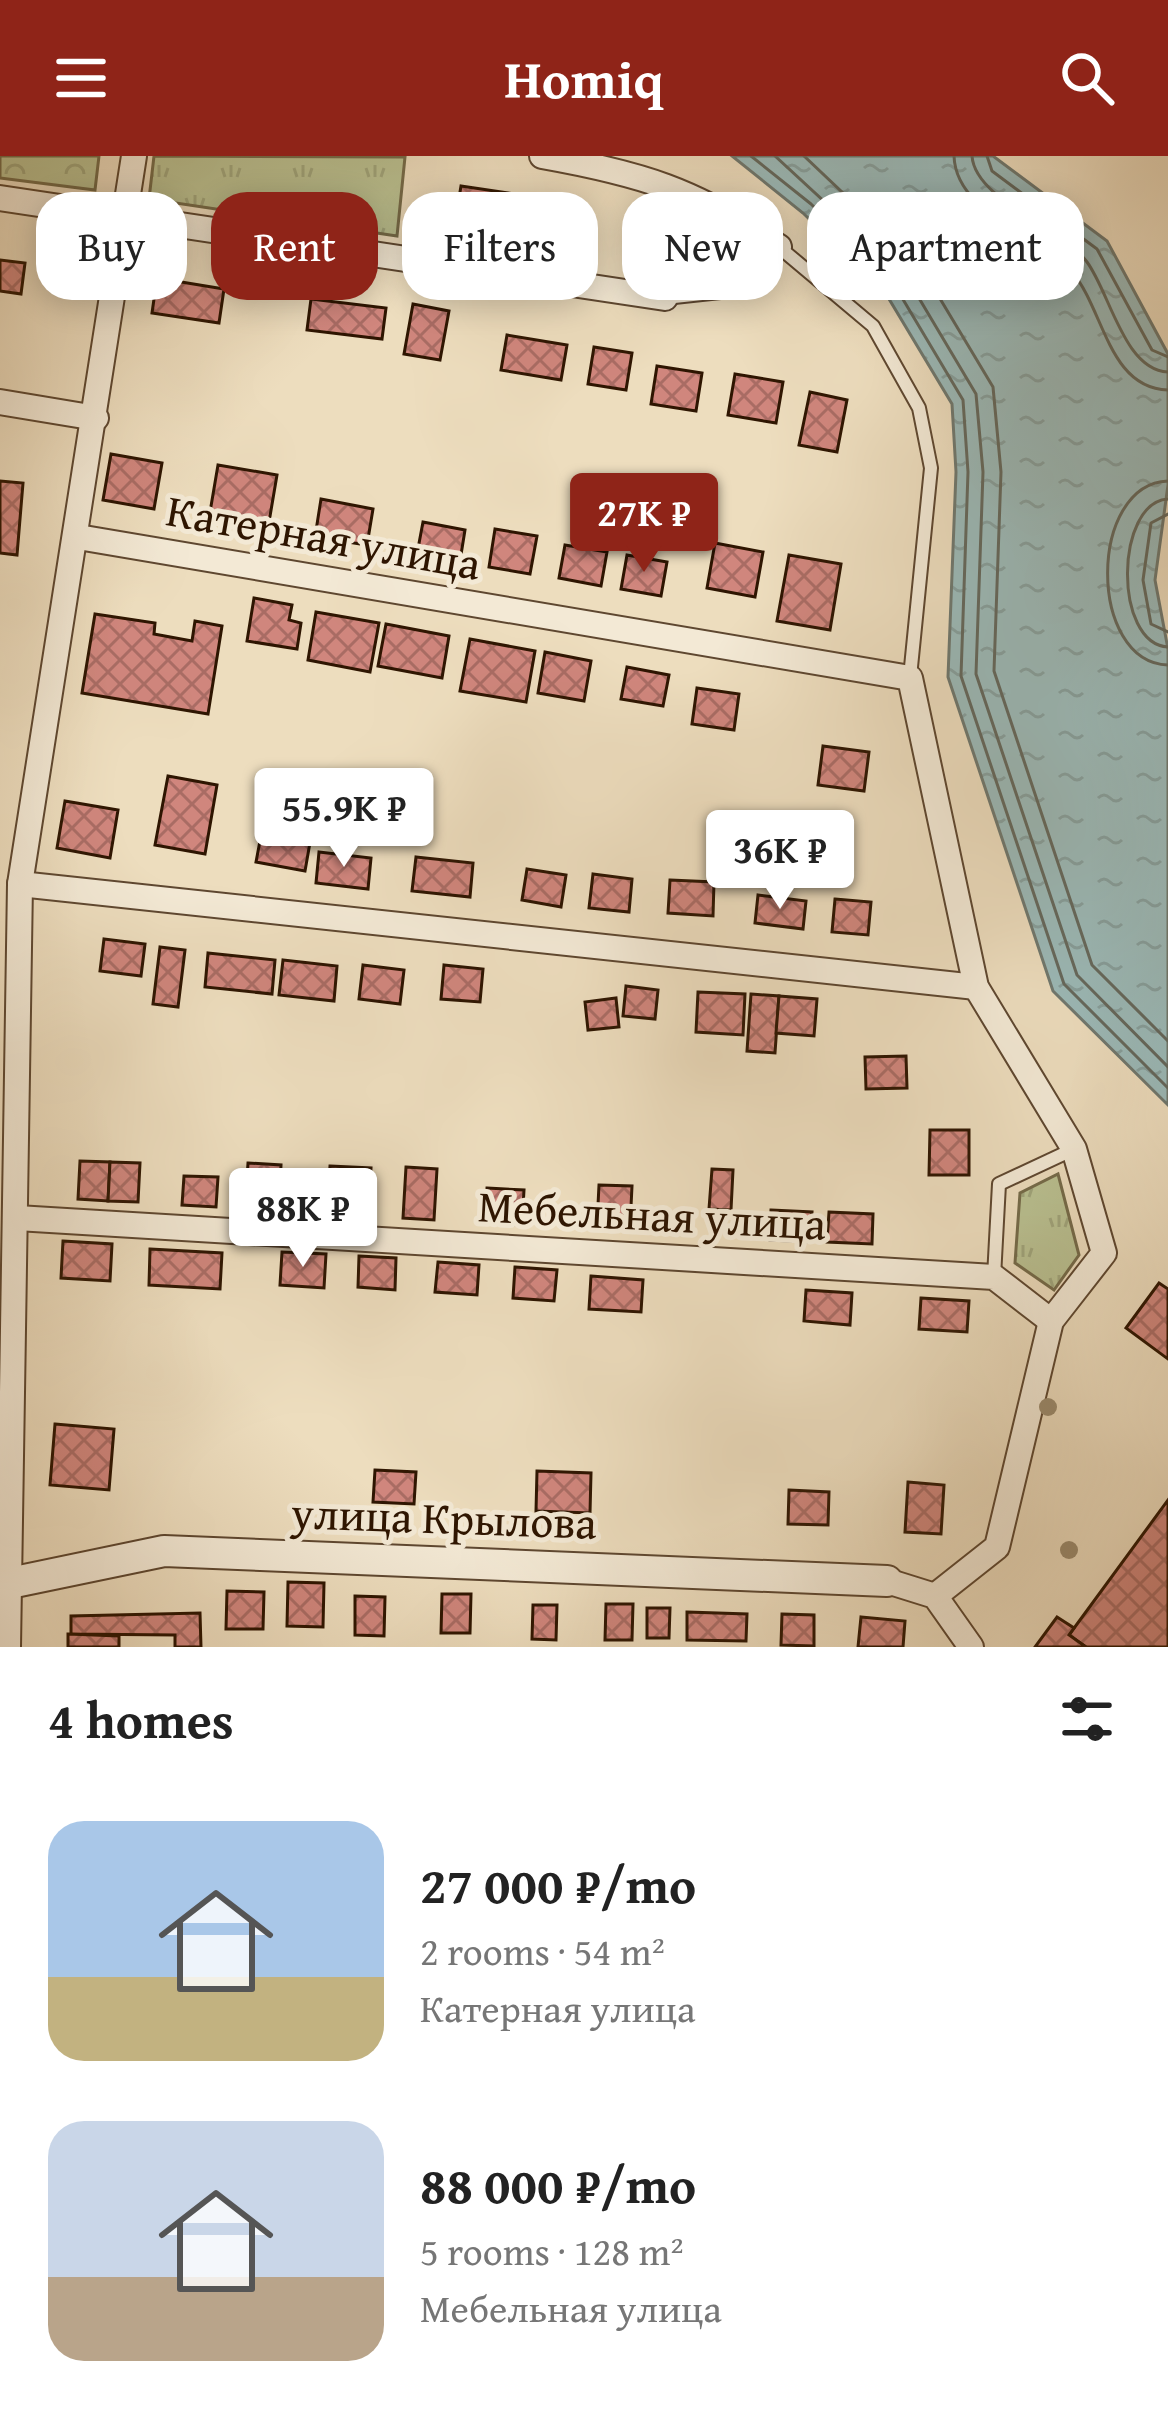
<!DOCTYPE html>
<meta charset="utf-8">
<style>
body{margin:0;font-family:"Gentium Book Plus",serif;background:#f2f2f2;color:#222;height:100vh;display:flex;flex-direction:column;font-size:45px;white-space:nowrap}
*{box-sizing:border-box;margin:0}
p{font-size:39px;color:#767676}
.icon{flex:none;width:66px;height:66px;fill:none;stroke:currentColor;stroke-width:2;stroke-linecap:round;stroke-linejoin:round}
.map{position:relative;height:1491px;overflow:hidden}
.panel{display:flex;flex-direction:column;background:#fff;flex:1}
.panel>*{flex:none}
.top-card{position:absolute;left:36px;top:36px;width:1098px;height:108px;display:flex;gap:24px}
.price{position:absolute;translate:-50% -102px;padding:0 27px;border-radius:12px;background:#fff;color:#222;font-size:39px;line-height:78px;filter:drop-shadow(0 3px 6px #0008)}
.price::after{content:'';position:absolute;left:50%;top:72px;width:36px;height:27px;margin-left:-18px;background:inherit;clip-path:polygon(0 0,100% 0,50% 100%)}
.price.current{background:#8f2418;color:#fff}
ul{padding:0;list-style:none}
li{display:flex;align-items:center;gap:36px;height:300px;padding:0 48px}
li span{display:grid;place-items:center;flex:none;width:336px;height:240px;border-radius:36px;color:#555}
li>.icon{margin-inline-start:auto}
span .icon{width:144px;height:144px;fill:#fffc;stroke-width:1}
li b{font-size:51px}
h2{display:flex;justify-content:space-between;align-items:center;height:144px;padding:0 48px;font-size:51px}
.tag{padding:0 42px;border-radius:36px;background:#fff;box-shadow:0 6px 30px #0003;font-size:42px;line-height:108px}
.tag.current{background:#8f2418;color:#fff}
header{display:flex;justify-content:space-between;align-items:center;height:156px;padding:0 48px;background:#8f2418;color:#fff;font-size:54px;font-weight:700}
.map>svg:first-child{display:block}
.grass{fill:url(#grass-tufts);stroke:#746a49;stroke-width:3}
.forest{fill:url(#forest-crowns);stroke:#746a49;stroke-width:3}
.water{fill:url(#water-ripples);stroke:#6f786f;stroke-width:3}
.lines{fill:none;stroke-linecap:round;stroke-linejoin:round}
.shore{stroke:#64685d;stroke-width:3}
.building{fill:url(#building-cross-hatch);stroke:#2e1501;stroke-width:3}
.service-casing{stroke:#5e4730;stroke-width:16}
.minor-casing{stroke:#5e4730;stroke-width:28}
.tertiary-casing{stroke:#5e4730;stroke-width:34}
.service{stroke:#f3e9d5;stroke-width:12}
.minor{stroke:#f3e9d5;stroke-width:24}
.tertiary{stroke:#f3e9d5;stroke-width:30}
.tree{fill:#9b8b6e}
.labels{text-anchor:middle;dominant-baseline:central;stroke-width:10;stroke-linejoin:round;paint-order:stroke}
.street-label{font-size:45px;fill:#2e1501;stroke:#f3e9d5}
</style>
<header><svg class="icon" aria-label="menu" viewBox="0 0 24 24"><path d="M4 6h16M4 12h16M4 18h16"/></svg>Homiq<svg class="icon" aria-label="search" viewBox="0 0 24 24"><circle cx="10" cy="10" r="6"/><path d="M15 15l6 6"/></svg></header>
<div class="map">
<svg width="1168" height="1491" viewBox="0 0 1168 1491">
<defs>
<pattern id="grass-tufts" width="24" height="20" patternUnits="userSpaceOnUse" patternTransform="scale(3)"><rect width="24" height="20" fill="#b9c091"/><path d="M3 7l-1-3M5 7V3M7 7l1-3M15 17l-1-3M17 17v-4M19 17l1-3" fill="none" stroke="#9fa47b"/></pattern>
<pattern id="forest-crowns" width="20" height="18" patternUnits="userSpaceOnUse" patternTransform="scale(3)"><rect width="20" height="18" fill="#b9c091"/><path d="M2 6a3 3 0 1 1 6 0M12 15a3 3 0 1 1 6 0" fill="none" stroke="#9fa47b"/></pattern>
<pattern id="water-ripples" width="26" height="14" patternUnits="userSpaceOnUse" patternTransform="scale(3)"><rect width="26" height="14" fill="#9bbab9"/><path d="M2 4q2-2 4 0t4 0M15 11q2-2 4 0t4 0" fill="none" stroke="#869f9d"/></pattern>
<pattern id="building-cross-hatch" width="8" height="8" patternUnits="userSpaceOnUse" patternTransform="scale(3)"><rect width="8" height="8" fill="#d0867d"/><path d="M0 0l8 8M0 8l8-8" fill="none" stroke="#a96c64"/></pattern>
</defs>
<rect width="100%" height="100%" fill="#edddbe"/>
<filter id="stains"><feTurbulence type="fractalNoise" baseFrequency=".00167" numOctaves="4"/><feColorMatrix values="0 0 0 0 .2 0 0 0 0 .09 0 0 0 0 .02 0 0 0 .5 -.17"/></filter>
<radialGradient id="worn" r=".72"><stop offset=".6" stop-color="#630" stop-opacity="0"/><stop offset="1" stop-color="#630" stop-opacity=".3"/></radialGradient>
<!-- grass -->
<g class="grass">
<path d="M154,0l251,1 -8,79 -248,-37z"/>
<path d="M1058,1018l21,81 -25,35 -39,-27 5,-70z"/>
</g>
<!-- forest -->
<path class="forest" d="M0,0h99l-4,34 -95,-12z"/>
<!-- water -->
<path class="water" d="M732,0h261l114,85 61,113v131l-13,95 13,69v456l-115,-114 -105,-314 8,-205 -4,-68 -66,-110 -83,-81z"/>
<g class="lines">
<!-- shore -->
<g class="shore">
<path d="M751,0l60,48 84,82 68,114 5,72 -7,204 103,308 104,104"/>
<path d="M775,0l132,122 69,116 7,78 -7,202 101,301 91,92"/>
<path d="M804,0l117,111 72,120 8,85 -7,199 98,294 76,76"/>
<path d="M954,0c2,58 84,77 118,116 32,37 36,116 96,118"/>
<path d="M972,0c3,44 90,72 115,106 23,31 37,108 81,110"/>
<path d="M987,0l5,15 105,78 55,101 16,7"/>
<path d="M1168,325c-80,3 -81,181 0,184"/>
<path d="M1168,343c-53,3 -55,145 0,148"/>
<path d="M1168,358l-17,9 -8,57 8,44 17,8"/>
</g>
</g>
<!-- building -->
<g class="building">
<path d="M461,30l80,12 -9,55 -80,-13z"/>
<path d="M0,104l25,3 -4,31 -21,-3z"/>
<path d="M157,122l67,11 -5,34 -67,-10z"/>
<path d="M311,143l75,9 -4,31 -75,-9z"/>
<path d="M413,148l36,7 -9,49 -36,-6z"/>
<path d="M507,179l60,10 -6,35 -60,-10z"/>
<path d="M594,191l38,6 -6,37 -38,-6z"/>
<path d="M657,210l45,7 -6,38 -45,-7z"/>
<path d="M735,218l48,8 -7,41 -48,-8z"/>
<path d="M810,236l37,8 -10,52 -38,-7z"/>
<path d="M111,298l51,9 -8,46 -51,-9z"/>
<path d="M218,309l59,10 -9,53 -59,-10z"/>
<path d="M0,325l23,2 -6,72 -17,-2z"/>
<path d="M321,343l52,10 -6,36 -52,-8z"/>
<path d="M423,366l42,8 -5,31 -43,-7z"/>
<path d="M495,373l42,7 -7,38 -41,-7z"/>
<path d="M715,387l48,9 -8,45 -48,-9z"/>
<path d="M565,389l42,7 -6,34 -42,-8z"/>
<path d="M627,399l40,7 -6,34 -40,-7z"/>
<path d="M789,399l52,9 -11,66 -53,-9z"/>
<path d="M254,442l38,7 -3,15 12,3 -4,26 -50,-8z"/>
<path d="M316,456l63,11 -9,49 -62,-12z"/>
<path d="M95,458l60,9 -1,11 38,7 3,-20 27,5 -14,88 -126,-21z"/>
<path d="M386,468l63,12 -7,42 -64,-12z"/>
<path d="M470,483l65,12 -9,51 -66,-11z"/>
<path d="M545,496l46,9 -7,40 -46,-8z"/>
<path d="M627,511l42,8 -6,31 -42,-7z"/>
<path d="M697,532l42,6 -5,36 -42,-6z"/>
<path d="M823,590l46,6 -5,39 -46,-6z"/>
<path d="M168,620l49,9 -12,69 -50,-9z"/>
<path d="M270,632l48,9 -13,74 -49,-9z"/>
<path d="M65,645l53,9 -8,48 -53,-10z"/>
<path d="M319,696l52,6 -3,31 -52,-6z"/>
<path d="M416,701l57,6 -3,34 -58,-6z"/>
<path d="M527,713l39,6 -5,32 -39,-7z"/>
<path d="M593,718l39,5 -3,33 -40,-4z"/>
<path d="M670,724l44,2 -1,34 -45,-3z"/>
<path d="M758,739l48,6 -3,28 -48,-6z"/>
<path d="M835,743l36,3 -3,33 -36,-3z"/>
<path d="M104,783l41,5 -4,32 -41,-5z"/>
<path d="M160,791l25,3 -7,57 -25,-3z"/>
<path d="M208,797l67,7 -3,34 -67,-7z"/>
<path d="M283,804l54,6 -3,35 -55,-6z"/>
<path d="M363,809l41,5 -4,34 -41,-5z"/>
<path d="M444,809l39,4 -3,33 -39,-3z"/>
<path d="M626,830l32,4 -3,29 -32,-3z"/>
<path d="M698,836l47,2 -2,41 -47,-3z"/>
<path d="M751,838l28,2 -4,57 -28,-2z"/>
<path d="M779,840l38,3 -3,37 -38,-3z"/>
<path d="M616,842l3,29 -31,3 -3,-28z"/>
<path d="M906,900l1,32 -41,1 -1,-32z"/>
<path d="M930,974h39v45h-40z"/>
<path d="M80,1005l30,1 -2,39 -30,-2z"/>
<path d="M110,1006l30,1 -2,39 -30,-1z"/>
<path d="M248,1007l33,2 -2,46 -34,-2z"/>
<path d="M330,1010l41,2 -3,48 -41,-2z"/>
<path d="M406,1011l31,2 -3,51 -31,-2z"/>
<path d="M712,1013l21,1 -2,40 -22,-1z"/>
<path d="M184,1020l34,1 -2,30 -34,-2z"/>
<path d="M599,1029l33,1 -2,41 -33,-2z"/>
<path d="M487,1032l37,2 -2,35 -37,-2z"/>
<path d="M771,1054l41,2 -2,30 -40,-2z"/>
<path d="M829,1056l44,2 -1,30 -45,-2z"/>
<path d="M63,1085l49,3 -2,37 -49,-3z"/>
<path d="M150,1093l72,4 -2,36 -71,-4z"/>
<path d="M282,1096l44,2 -2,34 -44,-3z"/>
<path d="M359,1100l37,2 -1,32 -37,-3z"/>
<path d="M438,1106l41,3 -2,30 -42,-3z"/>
<path d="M515,1111l42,3 -3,31 -41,-3z"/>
<path d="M591,1120l52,4 -2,32 -52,-3z"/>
<path d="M1159,1127l9,6v70l-42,-31z"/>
<path d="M806,1134l46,3 -2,32 -46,-4z"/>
<path d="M921,1142l48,3 -2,31 -48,-3z"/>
<path d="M55,1268l59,5 -5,61 -59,-5z"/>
<path d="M375,1314l41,2 -2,32 -41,-2z"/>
<path d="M537,1315l54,2 -1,40 -54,-2z"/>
<path d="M908,1326l36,3 -3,49 -36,-2z"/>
<path d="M789,1334l40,2 -1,33 -40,-1z"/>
<path d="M1168,1344v147h-82l-17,-12z"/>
<path d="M288,1426l36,1 -1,44 -36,-1z"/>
<path d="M227,1435l37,1 -1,37h-37z"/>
<path d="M442,1438h29l-1,39h-29z"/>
<path d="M355,1440l30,1 -1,39 -29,-1z"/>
<path d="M606,1448h27l-1,36h-27z"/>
<path d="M533,1449h24l-1,35 -24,-1z"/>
<path d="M647,1452h23l-1,30h-22z"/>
<path d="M687,1456l60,2 -1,27 -59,-1z"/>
<path d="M200,1457l1,34h-26v-12l-104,-1v-18z"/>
<path d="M782,1458l32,1v31l-33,-1z"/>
<path d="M861,1461l44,4 -2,26h-45z"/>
<path d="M1057,1461l17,11 -5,7 17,12h-51z"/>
<path d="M68,1478l51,2v11h-51z"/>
</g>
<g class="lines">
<defs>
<g id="service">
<path d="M665,142l74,-8 40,-43 94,79 46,82 12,60 -21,209"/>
<path d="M994,1121l5,-93 75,-35"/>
</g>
<g id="minor">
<path d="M542,0c101,18 152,34 237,91"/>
<path d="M0,42l665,100"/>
<path d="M0,246l96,16"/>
<path d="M78,381l832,141 66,309 98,162 30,104 -53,68 -54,226 -62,49"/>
<path d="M20,728l956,103"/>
<path d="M17,1062l977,59 57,44"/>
<path d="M887,1425l48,15 36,51"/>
<path d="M8,1491l12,-763 114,-728"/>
</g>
<path id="tertiary" d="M0,1429l164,-34 723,30"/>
</defs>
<!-- service casing -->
<use href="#service" class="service-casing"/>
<!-- minor casing -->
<use href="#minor" class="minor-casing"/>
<!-- tertiary casing -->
<use href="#tertiary" class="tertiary-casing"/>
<!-- service -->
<use href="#service" class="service"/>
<!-- minor -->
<use href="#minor" class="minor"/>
<!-- tertiary -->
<use href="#tertiary" class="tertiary"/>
</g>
<!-- trees -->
<g class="tree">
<circle cx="1048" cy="1251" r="9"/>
<circle cx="1069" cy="1394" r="9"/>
</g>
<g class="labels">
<!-- street labels -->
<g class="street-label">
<text transform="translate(324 380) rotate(10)">Катерная улица</text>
<text transform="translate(652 1058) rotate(3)">Мебельная улица</text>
<text transform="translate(444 1361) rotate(2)">улица Крылова</text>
</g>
</g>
<rect width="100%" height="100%" filter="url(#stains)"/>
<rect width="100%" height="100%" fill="url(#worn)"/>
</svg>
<b class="price current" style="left:644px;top:419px">27K ₽</b>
<b class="price" style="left:344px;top:714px">55.9K ₽</b>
<b class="price" style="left:780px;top:756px">36K ₽</b>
<b class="price" style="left:303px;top:1114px">88K ₽</b>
<div class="top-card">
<a class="tag">Buy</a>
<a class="tag current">Rent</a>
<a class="tag">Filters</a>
<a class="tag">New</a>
<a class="tag">Apartment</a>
</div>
</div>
<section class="panel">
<h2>4 homes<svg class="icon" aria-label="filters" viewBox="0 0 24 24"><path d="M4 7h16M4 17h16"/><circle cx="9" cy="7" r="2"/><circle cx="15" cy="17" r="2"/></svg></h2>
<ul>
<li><span style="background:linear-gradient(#a9c7e8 65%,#c2b280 0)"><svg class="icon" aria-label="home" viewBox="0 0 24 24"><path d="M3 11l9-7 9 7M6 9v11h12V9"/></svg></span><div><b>27 000 ₽/mo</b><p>2 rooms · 54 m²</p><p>Катерная улица</p></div></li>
<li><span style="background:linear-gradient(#c9d6e8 65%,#b9a48a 0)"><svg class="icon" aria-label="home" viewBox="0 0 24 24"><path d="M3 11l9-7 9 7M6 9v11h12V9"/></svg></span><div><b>88 000 ₽/mo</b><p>5 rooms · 128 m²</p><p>Мебельная улица</p></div></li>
</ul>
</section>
